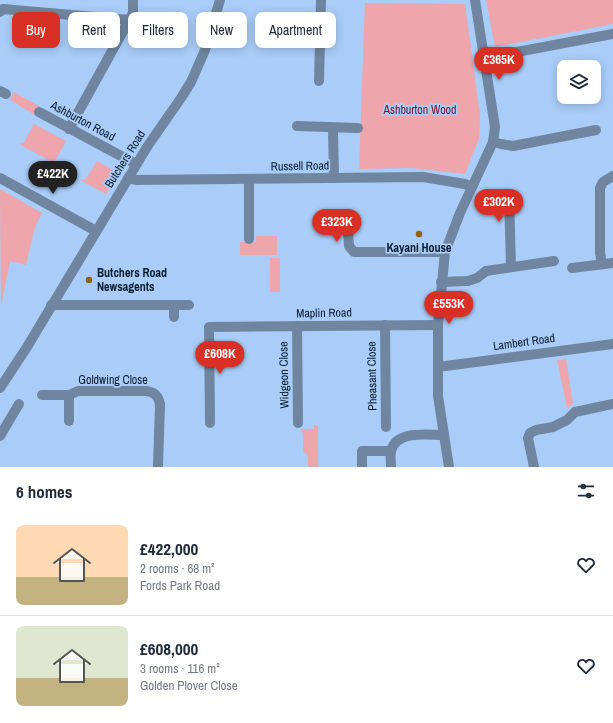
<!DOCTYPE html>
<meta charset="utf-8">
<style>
body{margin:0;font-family:"Archivo Narrow",sans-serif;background:#f2f2f3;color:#1f2937;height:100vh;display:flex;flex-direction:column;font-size:15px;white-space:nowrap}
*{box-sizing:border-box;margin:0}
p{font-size:13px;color:#747a83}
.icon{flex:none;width:22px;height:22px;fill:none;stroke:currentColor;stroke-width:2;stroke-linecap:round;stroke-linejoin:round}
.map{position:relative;height:467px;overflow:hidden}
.details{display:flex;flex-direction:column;background:#fff;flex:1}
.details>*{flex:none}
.top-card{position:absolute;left:12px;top:12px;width:400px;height:36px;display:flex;gap:8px}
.tools{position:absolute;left:557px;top:60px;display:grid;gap:8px}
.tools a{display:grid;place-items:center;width:44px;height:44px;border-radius:8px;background:#fff;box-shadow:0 2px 10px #0003;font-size:20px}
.price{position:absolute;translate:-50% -34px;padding:0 9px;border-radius:14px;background:#d93025;color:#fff;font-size:13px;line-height:26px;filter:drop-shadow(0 1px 2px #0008)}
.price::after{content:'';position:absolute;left:50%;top:24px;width:12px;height:9px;margin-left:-6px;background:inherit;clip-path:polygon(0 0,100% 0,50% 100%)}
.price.active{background:#222;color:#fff}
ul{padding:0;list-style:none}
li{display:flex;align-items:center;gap:12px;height:100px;padding:0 16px}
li+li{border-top:1px solid #e0e1e3}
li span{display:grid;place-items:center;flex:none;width:112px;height:80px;border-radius:8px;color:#555}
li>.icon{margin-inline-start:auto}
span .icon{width:48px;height:48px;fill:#fffc;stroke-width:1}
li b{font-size:17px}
h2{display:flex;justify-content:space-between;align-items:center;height:48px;padding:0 16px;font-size:17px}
.pill{padding:0 14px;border-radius:8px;background:#fff;box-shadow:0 2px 10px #0003;font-size:14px;line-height:36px}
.pill.active{background:#d93025;color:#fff}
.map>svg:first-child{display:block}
.green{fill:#eea5ac}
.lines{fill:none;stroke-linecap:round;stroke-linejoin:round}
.minor{stroke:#7086a0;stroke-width:10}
.tertiary{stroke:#7086a0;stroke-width:10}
.poi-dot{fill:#926110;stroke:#a9cdf8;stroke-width:1.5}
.labels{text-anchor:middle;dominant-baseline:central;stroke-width:3.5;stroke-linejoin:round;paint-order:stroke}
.park-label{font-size:12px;fill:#770f2b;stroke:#a9cdf8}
.street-label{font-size:12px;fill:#091a2d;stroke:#a9cdf8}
.poi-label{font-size:12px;font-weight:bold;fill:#091a2d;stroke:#a9cdf8}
</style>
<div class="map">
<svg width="613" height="467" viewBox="0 0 613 467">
<rect width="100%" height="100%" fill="#a9cdf8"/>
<!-- green -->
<g class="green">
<path d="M486,0h127v24l-118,23z"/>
<path d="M365,3l100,1 15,111 -1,24 -14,35 -53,-6 -53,1z"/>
<path d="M14,92l25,14 1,2 -5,7 -25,-15z"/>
<path d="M34,124l32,17 -12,22 -35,-19 5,-1z"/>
<path d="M97,161l21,12 -12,21 -26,-14 6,-1z"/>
<path d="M0,189l42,24 -7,14 -9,38 -16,-4 -9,45z"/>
<path d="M256,236h21v19h-37v-13h16z"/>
<rect x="270" y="258" width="10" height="34"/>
<path d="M566,359l7,45 -6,4 -10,-48z"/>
<path d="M314,425l4,1v41h-10v-11l-5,-5v-17l-3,-5h14z"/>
</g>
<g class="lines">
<!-- minor -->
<g class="minor">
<path d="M0,12l3,-3 126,11"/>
<path d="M293,32l28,1"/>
<path d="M485,58l128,-24"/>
<path d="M319,81l2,-81"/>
<path d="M0,91l6,3"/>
<path d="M39,112l97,52"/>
<path d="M297,126l61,2"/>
<path d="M333,128l1,50"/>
<path d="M69,129l64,-116v-13"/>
<path d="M493,142l8,2 12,2 83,-16"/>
<path d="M0,178l96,53"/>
<path d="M128,178l8,2 287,-3 42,7 6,3"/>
<path d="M249,179v60"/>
<path d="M509,195l2,72"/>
<path d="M348,230l1,16 5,6h91"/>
<path d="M602,264l-2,-11v-65l3,-6 10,-6"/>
<path d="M572,268l41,-5"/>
<path d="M441,282l27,-1 9,-3 9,-7 68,-10"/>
<path d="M51,305h138"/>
<path d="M174,305v12"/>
<path d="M385,325l1,102"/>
<path d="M297,326l1,97"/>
<path d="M438,367l175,-23"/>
<path d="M0,388l27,-41 120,-200 34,-49 10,-16 14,-32 15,-50"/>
<path d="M42,395h27l9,-4h68c8,1 12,4 14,13l-2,63"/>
<path d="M69,395v26"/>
<path d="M210,423l-1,-96 229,-2"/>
<path d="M0,436l19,-32"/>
<path d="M362,467v-16h29"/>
<path d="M391,467c0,-5 -1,-11 0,-16 5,-21 36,-16 53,-16"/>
<path d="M534,467l-6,-29 2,-5 6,-3 17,-3 14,-7 8,-8 38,-8"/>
</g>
<!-- tertiary -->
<path class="tertiary" d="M449,467l-11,-71v-71l7,-73 15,-39 33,-71 2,-15 -20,-127"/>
</g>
<!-- markers -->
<g class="poi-dot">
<circle cx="419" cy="234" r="4"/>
<circle cx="89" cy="280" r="4"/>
</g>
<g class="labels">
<!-- park labels -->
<g class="park-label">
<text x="420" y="110">Ashburton Wood</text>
</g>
<!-- street labels -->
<g class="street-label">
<text transform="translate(83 121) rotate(28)">Ashburton Road</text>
<text transform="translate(125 159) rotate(-58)">Butchers Road</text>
<text transform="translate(300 166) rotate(-1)">Russell Road</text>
<text transform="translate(324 313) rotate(-1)">Maplin Road</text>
<text transform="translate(524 342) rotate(-8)">Lambert Road</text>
<text transform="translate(284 375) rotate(-91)">Widgeon Close</text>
<text transform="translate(372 376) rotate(-91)">Pheasant Close</text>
<text x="113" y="380">Goldwing Close</text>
</g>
<!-- poi labels -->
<g class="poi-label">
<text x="419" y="248">Kayani House</text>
<text x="97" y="273" text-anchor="start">Butchers Road<tspan x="97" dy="14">Newsagents</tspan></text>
</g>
</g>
</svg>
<div class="tools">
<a><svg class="icon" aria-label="layers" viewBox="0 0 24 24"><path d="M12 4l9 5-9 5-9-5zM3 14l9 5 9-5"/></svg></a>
</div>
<b class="price" style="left:499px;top:81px">£365K</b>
<b class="price active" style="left:53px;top:195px">£422K</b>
<b class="price" style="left:499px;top:223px">£302K</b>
<b class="price" style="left:337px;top:243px">£323K</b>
<b class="price" style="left:449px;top:325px">£553K</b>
<b class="price" style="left:220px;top:375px">£608K</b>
<div class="top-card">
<a class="pill active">Buy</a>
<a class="pill">Rent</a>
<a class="pill">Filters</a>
<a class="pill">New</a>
<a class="pill">Apartment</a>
</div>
</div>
<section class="details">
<h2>6 homes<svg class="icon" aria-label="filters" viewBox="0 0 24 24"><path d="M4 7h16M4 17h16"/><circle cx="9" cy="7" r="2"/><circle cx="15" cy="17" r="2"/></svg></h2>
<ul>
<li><span style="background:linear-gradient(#ffd9b3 65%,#c2b280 0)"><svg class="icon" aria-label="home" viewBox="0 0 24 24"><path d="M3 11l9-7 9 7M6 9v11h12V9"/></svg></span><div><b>£422,000</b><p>2 rooms · 68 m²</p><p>Fords Park Road</p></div><svg class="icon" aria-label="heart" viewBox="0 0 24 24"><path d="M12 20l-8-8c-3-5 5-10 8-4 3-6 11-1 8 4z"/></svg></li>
<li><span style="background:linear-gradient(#dfe7d0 65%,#c2b280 0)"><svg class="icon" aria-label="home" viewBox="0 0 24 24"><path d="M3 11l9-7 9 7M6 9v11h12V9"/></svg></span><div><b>£608,000</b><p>3 rooms · 116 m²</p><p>Golden Plover Close</p></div><svg class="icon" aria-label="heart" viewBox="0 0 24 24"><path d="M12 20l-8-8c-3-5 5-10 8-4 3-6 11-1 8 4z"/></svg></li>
</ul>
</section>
